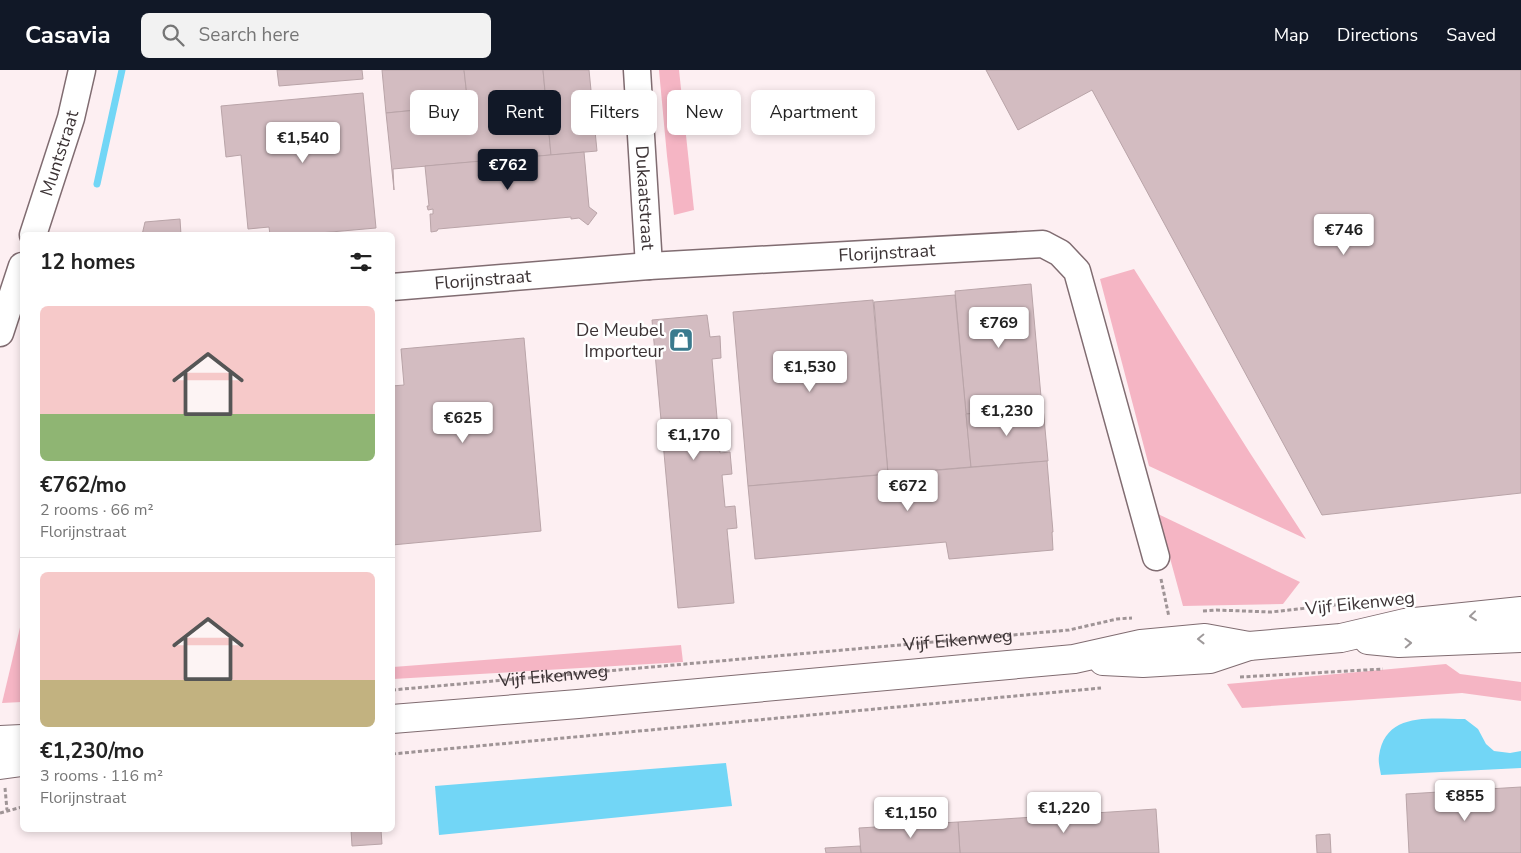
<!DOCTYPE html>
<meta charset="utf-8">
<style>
body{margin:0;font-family:"Nunito Sans",sans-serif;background:#f2f2f2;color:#222;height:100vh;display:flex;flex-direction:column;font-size:19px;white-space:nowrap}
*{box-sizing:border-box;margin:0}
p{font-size:16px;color:#767676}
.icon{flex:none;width:28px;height:28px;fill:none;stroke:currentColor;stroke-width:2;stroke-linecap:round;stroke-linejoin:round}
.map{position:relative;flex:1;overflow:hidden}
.panel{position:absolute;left:20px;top:162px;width:375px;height:600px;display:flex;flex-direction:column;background:#fff;border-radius:8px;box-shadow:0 2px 8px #0003}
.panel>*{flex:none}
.top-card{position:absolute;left:410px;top:20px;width:475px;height:45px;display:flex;gap:10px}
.price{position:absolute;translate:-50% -42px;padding:0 11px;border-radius:5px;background:#fff;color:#222;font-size:16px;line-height:32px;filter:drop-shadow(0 1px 2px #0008)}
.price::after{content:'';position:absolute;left:50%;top:30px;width:15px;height:11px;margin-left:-8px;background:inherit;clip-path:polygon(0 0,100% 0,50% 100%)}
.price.active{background:#111827;color:#fff}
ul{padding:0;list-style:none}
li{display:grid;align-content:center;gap:10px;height:265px;padding:0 20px}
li+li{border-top:1px solid #e0e0e0}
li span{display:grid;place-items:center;height:155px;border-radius:8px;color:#555}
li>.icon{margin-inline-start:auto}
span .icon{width:90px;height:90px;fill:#fffc;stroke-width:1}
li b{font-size:21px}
h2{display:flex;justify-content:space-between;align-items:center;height:60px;padding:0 20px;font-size:21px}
.tag{padding:0 18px;border-radius:8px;background:#fff;box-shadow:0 2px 8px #0003;font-size:18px;line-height:45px}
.tag.active{background:#111827;color:#fff}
header{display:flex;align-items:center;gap:30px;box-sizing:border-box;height:70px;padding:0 25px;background:#111827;color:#fff}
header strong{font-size:24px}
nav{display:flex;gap:28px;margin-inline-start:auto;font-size:18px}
.search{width:350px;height:45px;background:#f2f2f2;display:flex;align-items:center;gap:12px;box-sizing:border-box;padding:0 18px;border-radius:8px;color:#767676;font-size:19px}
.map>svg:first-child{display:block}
.green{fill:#f5b5c4}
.water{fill:#72d6f6}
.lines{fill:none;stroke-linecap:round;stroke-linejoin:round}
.stream{stroke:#72d6f6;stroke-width:7}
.building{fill:#d3bcc1;stroke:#b9a4a8}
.street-casing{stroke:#806c71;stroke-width:29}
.secondary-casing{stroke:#806c71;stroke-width:30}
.path{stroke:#9f9496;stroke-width:3;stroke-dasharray:4 2.5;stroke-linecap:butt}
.street{stroke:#fff;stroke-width:26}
.secondary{stroke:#fff;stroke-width:28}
.oneway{stroke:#9e999a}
.labels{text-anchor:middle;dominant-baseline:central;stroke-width:5;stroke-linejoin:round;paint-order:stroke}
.street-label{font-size:18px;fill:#3c3335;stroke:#fff}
.poi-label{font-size:18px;fill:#3c3335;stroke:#fff;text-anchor:end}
</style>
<header>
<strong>Casavia</strong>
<div class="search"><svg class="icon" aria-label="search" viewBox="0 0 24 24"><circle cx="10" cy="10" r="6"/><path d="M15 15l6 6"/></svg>Search here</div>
<nav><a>Map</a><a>Directions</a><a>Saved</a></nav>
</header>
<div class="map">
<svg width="1521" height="783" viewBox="0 0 1521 783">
<rect width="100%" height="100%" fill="#fdeff2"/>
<!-- green -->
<g class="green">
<path d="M659,0h20l15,140 -20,5 -7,-59z"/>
<path d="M1134,199l116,184 56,86 -157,-73 -49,-187z"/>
<path d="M1158,444l142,68 -17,22 -100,2z"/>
<path d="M22,549v83l-20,1z"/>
<path d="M681,575l2,17 -290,17v-12z"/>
<path d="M1446,594l14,10 61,8v19l-59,-8 -220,15 -15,-24z"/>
</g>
<!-- water -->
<g class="water">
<path d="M1465,649l13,10 8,15 8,7 16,2 11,-2v17l-140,7c-1,-6 -3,-13 -2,-19 6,-45 52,-37 86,-37z"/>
<path d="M726,693l6,43 -293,29 -4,-49z"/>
</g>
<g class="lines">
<!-- stream -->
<path class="stream" d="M97,114l25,-114"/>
</g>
<!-- building -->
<g class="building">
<path d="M277,0h85l1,9 -84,7z"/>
<path d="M382,0h82l4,35 -82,8z"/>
<path d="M464,0h79l8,85 -158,14 1,21 -8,-77 82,-8z"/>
<path d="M543,0h46l8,81 -46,4z"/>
<path d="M986,0h535v423l-199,22 -230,-425 -74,40z"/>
<path d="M363,23l13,135 -79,7h-27l-1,-8 -21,2 -7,-74 -15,2 -5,-51z"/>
<path d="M584,82l5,55 8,6 -9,12 -9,-7 -8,1v-2l-133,12 -1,2 -6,1 -1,-18h3v-5l-5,1 -1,-4h2l-4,-40z"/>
<path d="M180,149l1,16h-39l3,-13z"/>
<path d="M1031,214l11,124 -76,6 -11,-123z"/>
<path d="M955,225l16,172 -83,7 -14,-172z"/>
<path d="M873,230l15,174 -140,12 -15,-174z"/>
<path d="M707,245l3,22 10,-1 1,22 -9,1 8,94 10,-1 2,22 -10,1 3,32 10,-1 2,22 -10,1 7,74 -56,5 -26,-288z"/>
<path d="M524,268l17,193 -149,14v-159l12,-1 -3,-36z"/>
<path d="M1043,337l5,54 -77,6 -5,-53z"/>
<path d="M1047,391l6,71h-1l1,18 -104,9 -3,-17 -191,17 -7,-73z"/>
<path d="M1521,717v66h-112l-3,-59z"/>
<path d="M1156,739l3,44h-199l-2,-31z"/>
<path d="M958,752l2,31h-99l-2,-25z"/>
<path d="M351,760h30l1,14 -30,2z"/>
<path d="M1330,764l1,19h-14l-1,-18z"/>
<path d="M860,776l1,7h-35l-1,-5z"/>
</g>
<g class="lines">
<defs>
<g id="street">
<path id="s2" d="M637,0l12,196"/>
<path id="s3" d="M33,165l38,-117 11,-48"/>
<path id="s4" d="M392,217l257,-21 394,-22 17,9 17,18 79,286"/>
<path d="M0,263l22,-67"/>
</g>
<g id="secondary">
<path d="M1368,570l31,3 122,-5"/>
<path d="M1103,591l40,2 67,-4 39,-13 92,-8 64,-15 116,-12"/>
<path d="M392,649l186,-15 496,-45 67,-15 64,-6 44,8"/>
<path d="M0,670l22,-1"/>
<path d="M0,695l22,-3"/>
</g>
</defs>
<!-- street casing -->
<use href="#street" class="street-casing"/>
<!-- secondary casing -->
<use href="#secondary" class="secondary-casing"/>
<!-- path -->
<g class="path">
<path d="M1161,509l8,38"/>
<path d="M1203,541l13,-1 55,2 110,-12"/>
<path d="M1240,607l143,-8"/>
<path id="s1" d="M392,620l677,-60 48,-11 15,-1"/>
<path d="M392,684l709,-66"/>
<path d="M5,718l2,22"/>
<path d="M0,743l22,-6"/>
</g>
<!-- street -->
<use href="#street" class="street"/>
<!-- secondary -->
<use href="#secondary" class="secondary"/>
</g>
<!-- one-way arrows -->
<defs><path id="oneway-chevron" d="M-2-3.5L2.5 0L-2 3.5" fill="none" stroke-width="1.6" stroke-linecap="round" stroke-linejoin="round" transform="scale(1.25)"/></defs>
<g class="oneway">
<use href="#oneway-chevron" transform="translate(1473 546) rotate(174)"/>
<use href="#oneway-chevron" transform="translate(1201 569) rotate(179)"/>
<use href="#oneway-chevron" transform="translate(1408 573) rotate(-2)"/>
</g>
<!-- icons -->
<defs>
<symbol id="shop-square" viewBox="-11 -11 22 22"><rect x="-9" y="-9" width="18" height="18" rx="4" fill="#3a7a8e" stroke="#fff"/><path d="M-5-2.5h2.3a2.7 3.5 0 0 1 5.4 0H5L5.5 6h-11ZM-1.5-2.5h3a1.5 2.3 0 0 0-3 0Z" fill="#fff"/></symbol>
</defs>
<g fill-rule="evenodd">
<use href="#shop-square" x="667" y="256" width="28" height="28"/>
</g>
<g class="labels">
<!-- street labels -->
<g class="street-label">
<text stroke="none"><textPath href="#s3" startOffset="86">Muntstraat</textPath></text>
<text stroke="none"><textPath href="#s2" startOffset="128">Dukaatstraat</textPath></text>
<text stroke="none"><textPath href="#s4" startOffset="496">Florijnstraat</textPath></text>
<text stroke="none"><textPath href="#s4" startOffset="91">Florijnstraat</textPath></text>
<text transform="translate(1360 533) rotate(-6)">Vijf Eikenweg</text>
<text stroke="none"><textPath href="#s1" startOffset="568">Vijf Eikenweg</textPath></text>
<text stroke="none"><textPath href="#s1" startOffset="162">Vijf Eikenweg</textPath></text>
</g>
<!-- poi labels -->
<g class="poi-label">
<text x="664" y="260">De Meubel<tspan x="664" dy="21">Importeur</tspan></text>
</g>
</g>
</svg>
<b class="price" style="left:303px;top:94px">€1,540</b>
<b class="price active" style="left:508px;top:121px">€762</b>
<b class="price" style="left:1344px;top:186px">€746</b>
<b class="price" style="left:999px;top:279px">€769</b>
<b class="price" style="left:810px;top:323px">€1,530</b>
<b class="price" style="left:1007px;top:367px">€1,230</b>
<b class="price" style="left:463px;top:374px">€625</b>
<b class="price" style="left:694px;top:391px">€1,170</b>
<b class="price" style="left:908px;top:442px">€672</b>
<b class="price" style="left:1465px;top:752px">€855</b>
<b class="price" style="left:1064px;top:764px">€1,220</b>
<b class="price" style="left:911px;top:769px">€1,150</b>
<div class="top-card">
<a class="tag">Buy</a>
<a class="tag active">Rent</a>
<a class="tag">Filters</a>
<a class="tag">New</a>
<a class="tag">Apartment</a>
</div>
<section class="panel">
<h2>12 homes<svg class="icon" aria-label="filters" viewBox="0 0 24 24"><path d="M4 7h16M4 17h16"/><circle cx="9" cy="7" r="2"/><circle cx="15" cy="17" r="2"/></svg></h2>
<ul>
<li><span style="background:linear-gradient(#f6c9c9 70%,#8fb573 0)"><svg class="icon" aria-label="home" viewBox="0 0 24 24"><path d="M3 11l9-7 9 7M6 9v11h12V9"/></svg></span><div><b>€762/mo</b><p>2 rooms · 66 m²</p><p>Florijnstraat</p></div></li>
<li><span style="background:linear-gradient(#f6c9c9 70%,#c2b280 0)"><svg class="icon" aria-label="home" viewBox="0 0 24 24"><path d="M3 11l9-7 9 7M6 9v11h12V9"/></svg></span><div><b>€1,230/mo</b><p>3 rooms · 116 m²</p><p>Florijnstraat</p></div></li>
</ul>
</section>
</div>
